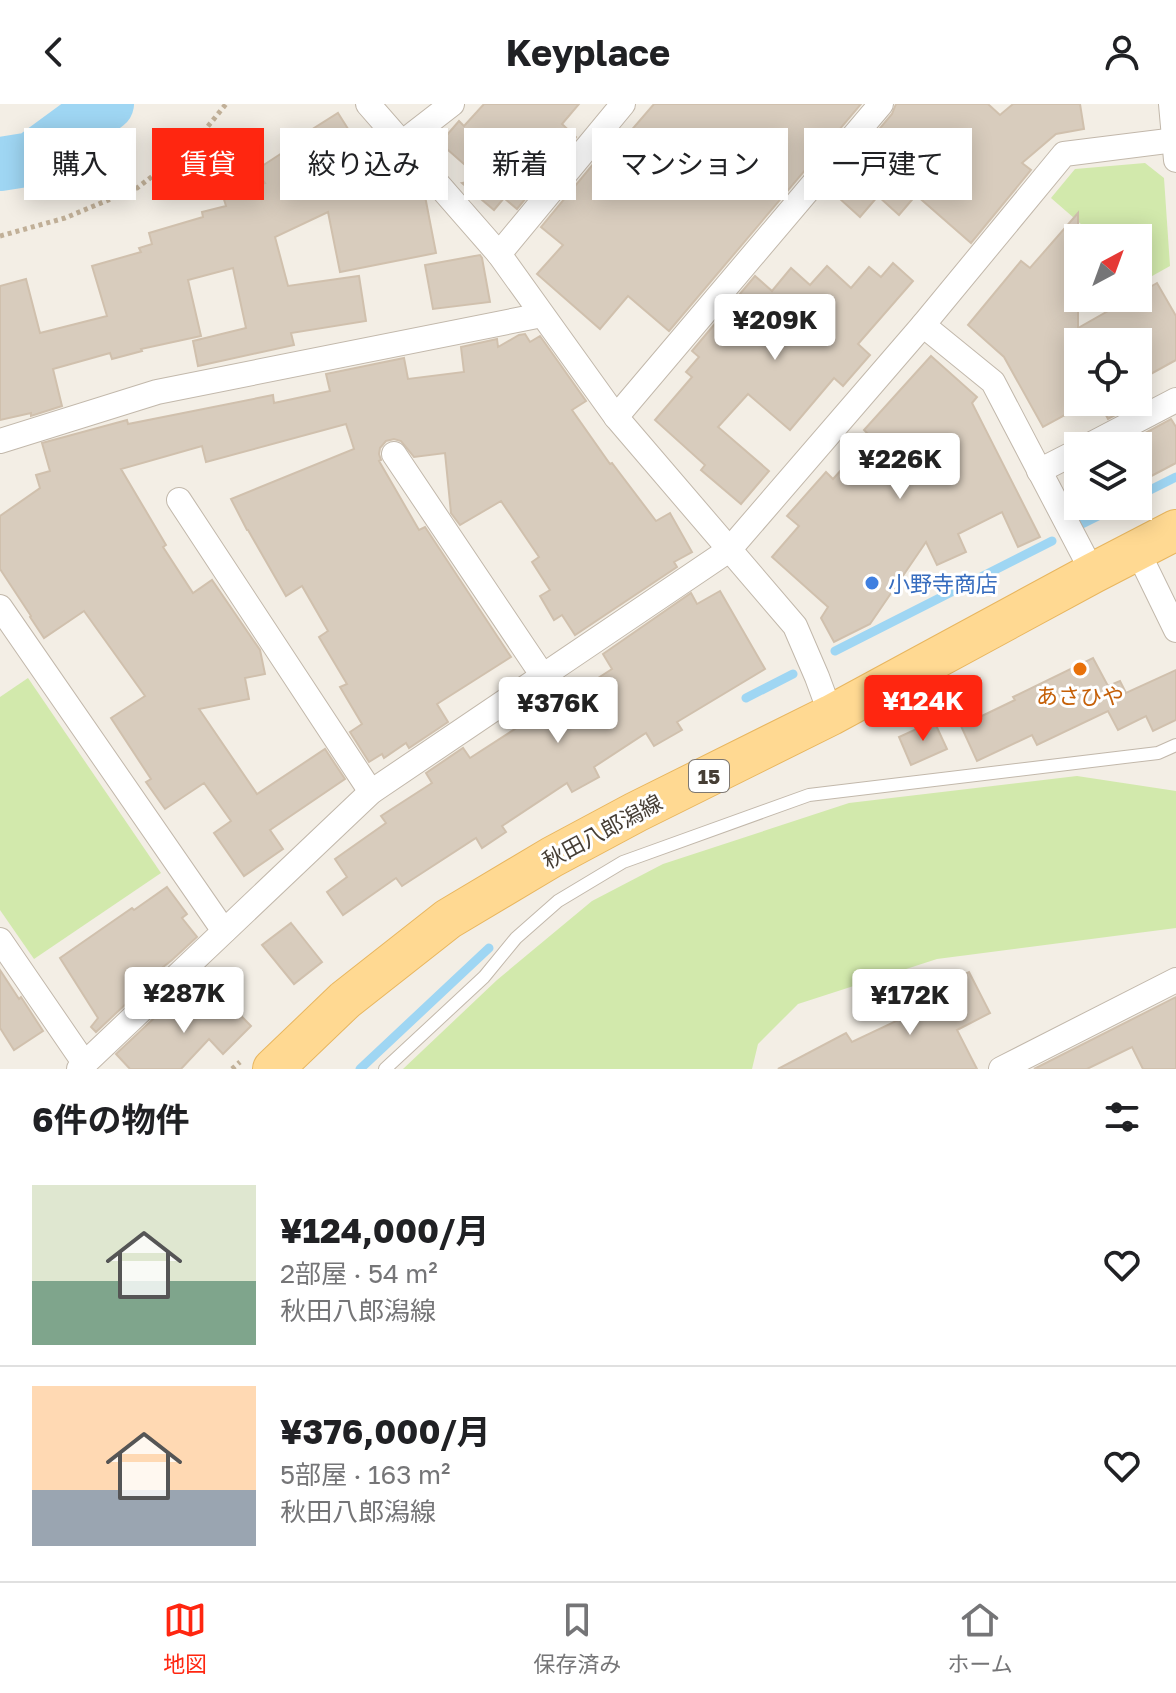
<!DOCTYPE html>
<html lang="ja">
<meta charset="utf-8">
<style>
body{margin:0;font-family:"Golos Text","Noto Sans JP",sans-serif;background:#f6f6f6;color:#202124;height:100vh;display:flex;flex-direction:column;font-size:30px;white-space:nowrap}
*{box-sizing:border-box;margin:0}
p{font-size:26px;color:#757577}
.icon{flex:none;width:44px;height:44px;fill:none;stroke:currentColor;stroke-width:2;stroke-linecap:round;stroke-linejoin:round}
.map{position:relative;height:965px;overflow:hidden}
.drawer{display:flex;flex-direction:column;background:#fff;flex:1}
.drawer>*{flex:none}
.guide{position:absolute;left:24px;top:24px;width:1128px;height:72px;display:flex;gap:16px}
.needle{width:52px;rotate:41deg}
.buttons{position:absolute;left:1064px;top:120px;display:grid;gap:16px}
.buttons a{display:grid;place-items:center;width:88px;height:88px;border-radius:0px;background:#fff;box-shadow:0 4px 20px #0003;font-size:40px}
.price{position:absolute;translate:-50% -68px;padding:0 18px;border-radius:8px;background:#fff;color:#222;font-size:26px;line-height:52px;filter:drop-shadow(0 2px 4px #0008)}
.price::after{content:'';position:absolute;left:50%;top:48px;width:24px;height:18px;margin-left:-12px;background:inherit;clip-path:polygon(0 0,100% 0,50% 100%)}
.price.on{background:#ff2610;color:#fff}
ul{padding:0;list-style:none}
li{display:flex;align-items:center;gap:24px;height:200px;padding:0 32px}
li+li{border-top:2px solid #e0e0e0}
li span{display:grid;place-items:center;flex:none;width:224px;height:160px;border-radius:0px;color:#555}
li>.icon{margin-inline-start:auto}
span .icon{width:96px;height:96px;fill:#fffc;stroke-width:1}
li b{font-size:34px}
h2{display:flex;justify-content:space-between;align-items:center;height:96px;padding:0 32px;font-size:34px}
.pill{padding:0 28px;border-radius:0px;background:#fff;box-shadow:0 4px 20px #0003;font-size:28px;line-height:72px}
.pill.on{background:#ff2610;color:#fff}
header{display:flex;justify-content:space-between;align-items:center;height:104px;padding:0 32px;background:#fff;font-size:36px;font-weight:700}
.menu{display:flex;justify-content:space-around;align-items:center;height:112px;border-top:2px solid #e0e0e0;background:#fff;font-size:22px;color:#757577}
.menu a{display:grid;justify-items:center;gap:4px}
.menu .on{color:#ff2610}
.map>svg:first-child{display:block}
.green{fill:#d2e9ac}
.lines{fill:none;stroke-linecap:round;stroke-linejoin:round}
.stream{stroke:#9fd6f3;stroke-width:9}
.river{stroke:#9fd6f3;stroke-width:54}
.building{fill:#d8ccbd;stroke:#d0c0ad;stroke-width:2}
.lane-casing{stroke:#c2b8ab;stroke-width:14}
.street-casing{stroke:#c2b8ab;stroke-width:26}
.primary-casing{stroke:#e8b65f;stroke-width:42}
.path{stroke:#c1b098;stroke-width:5;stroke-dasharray:4 4;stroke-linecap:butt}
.lane{stroke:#fff;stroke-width:12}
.street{stroke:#fff;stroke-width:24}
.primary{stroke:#ffd992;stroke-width:40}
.shop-dot{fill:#3f7fe0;stroke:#fff;stroke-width:3}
.food-dot{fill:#e8710a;stroke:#fff;stroke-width:3}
.labels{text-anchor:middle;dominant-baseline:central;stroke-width:6;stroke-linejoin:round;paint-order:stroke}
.shield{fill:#fff;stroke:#7e7872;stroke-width:2}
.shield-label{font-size:20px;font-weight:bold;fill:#463e35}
.shop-label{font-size:22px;fill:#366cbe;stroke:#fff;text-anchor:start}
.food-label{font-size:22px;fill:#c56008;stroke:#fff}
.street-label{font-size:22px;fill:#463e35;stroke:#fff}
</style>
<header><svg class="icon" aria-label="back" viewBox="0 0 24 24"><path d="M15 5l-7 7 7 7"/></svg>Keyplace<svg class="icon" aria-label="person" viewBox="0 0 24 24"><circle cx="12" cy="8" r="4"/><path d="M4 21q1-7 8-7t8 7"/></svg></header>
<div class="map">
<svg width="1176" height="965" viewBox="0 0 1176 965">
<rect width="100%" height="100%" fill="#f3eee5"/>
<!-- green -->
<g class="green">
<path d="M1145,59l19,15 6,88 -25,14 -7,-6v-36h-41l-46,-40 24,-29z"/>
<path d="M28,574l133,195 -127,86 -34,-49v-213z"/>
<path d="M1077,672l99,15v137l-239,31 -139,45 -40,40 -6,25h-349l94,-89 95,-79 71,-37 186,-61z"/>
</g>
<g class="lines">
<!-- stream -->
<g class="stream">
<path d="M1138,392l38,-19"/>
<path d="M1082,420l36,-18"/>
<path d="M835,547l217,-110"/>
<path d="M746,594l47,-24"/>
<path d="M360,965l129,-121"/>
</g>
<!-- river -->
<path class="river" d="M0,60l32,-5 75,-55"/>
</g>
<!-- building -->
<g class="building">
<path d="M484,0h95l-17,20 14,13 -59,72 -13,-11 -10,12 -32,-27 19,-4 -41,-36 19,-22 5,5z"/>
<path d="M654,0h207l-192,227 -41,-35 -28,33 -63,-55 26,-29 -22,-18 58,-70 2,2 6,-6 3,2z"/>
<path d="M896,0h92l12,11 13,-11h67l4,25 -28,5 -34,29 9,7 -60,73 -55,-48 -17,20 -21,-19 -18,21 -31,-28 63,-75z"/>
<path d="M338,9l24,38 1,-1 29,46 32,-5 12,62 -96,19 -12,-60 -53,25 13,49 71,-10 7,45 -75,12 3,12 -96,21 -5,-25 53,-13 -13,-60 -45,12 13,56 -60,13 1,2 -30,8 -2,-6 -57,16 9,37 -31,10v-3l-31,7v-134l26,-7 14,54 67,-17 -15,-50 49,-14 -2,-4 13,-4 -3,-11 54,-16 -1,-5 24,-6 -4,-13 43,-10 -9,-13 49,-32 -2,-3z"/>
<path d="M1078,109v115l53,-30h7v-4l19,-11 19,33v44l-38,21v-39h-60v66l-35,19 -39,-70 -36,-32 53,-64 9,7z"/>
<path d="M480,151l2,3 8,44 -57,7 -8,-44z"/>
<path d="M893,159l20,18 -55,63 12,11 -27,31 -9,-8 -44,52 -42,-36 -30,33 51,44 -28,33 -40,-34 4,-5 -50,-45 37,-43 -6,-5 13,-15 -7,-6 63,-75 17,15 19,-23 19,17 17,-19 24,22 18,-21 12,10z"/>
<path d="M525,230l5,8 10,-6 46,65 -14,9 38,54 2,-1 44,58 14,-8 22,39 -18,10 3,5 -102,68 -13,-20 -8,5 -14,-24 10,-6 -18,-28 7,-5 -38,-56 -41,24 -9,-12 -6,-60 -31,4 -13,-16 -7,-2 -8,2 -6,7 -1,6 2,6 -2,1 40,69 6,-3 86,130 -74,47 11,18 -39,26 -3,-5 -22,15 -2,-4 -13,8 -19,-30 12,-8 -22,-37 7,-3 -28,-47 9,-6 -26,-45 -16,10 -38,-66h-1l-16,-31 123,-50 -8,-25 -140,38 -4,-16 -81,23 45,76 -3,2 30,46 19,-13 48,70 5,24 -20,4 4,21 -50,10 58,85 68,-45 20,30 -75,51 13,19 -39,27 -30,-43 17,-12 -27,-38 -39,26 -19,-27 5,-3 -40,-61 34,-22 -61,-85 -40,27 -14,-21 1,-1 -31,-47v-53l40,-28 -4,-13 14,-4 -8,-28 85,-23 1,4 145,-29 1,8 56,-12 -4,-17 78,-16 4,21 56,-7 -3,-25 36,-8 1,8 21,-12z"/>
<path d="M931,252l46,41 -5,6 68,134 -22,10 -16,-35 -44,22 8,18 -29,13 -11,-23 -56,82 -36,18 -13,-24 7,-11 -56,-50 27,-31 -12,-10 39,-44 7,7 38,-42 -7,-7z"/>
<path d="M1099,298h41l-32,17z"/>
<path d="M1171,315l5,8v36l-38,20v-37l-15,-1z"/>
<path d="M720,487l45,78 -88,53 5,8 -28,16 -8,-13 -52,34 5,10 -27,15 -5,-9 -65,43 4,6 -24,16 -6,-10 -74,48 -6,-8 -53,37 -16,-23 20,-15 -12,-18 51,-36 -5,-7 51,-33 -6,-10 37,-25 7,10 62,-40 4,7 62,-40 -3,-5 17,-11 -9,-15 88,-61 6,11z"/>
<path d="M1093,554l15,28 12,-5 6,12 50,-23v50l-23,11 -7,-15 -28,14 -10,-19 -71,34 -5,-10 -55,26 -16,-35 54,-26 -2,-3z"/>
<path d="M934,617l13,28 -36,16 -12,-28z"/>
<path d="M167,783l20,27 -5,4 15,19 -25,23 -28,22 2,3 -50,47 -5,-5 7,-9 -38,-60 72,-50 2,2z"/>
<path d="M291,819l31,39 -28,22 -32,-39z"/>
<path d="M0,866l19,29 2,-2 22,34 -29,19 -14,-22z"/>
<path d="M969,868l21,41 -33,17 20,39h-199l68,-36 6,9 78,-37 -5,-11z"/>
<path d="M214,884l37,38 -28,28 -14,-15 -28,30h-51l-14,-15 52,-49 14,14z"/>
<path d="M1176,893v72h-33l-11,-22 -45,22h-53z"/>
</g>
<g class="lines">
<defs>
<path id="lane" d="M385,965l99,-92 32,-39 42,-37 65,-39 186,-67 349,-42 18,-8"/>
<g id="street">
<path d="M368,0l131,150 117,163 179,209 22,51 14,38"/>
<path d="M1171,0l5,56"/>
<path d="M403,38l49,-38"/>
<path d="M499,150l124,-150"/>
<path d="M923,221l70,57 100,191"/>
<path d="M616,313l265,-313"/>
<path d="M0,337l157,-49 385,-77"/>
<path d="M1088,342l88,-46"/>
<path d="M394,350l149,222"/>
<path d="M1039,367l39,-20"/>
<path d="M179,396l192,292"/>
<path d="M1137,446l39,80"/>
<path d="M0,503l224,324"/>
<path d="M0,836l85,124"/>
<path d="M79,965l292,-277 358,-242 194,-225 141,-171 112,-14"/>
<path d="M1001,965l175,-89"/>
</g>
<path id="primary" d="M273,965l72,-69 103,-81 104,-62 84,-45 195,-97 262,-142 83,-43"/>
</defs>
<!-- lane casing -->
<use href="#lane" class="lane-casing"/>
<!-- street casing -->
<use href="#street" class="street-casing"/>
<!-- primary casing -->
<use href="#primary" class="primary-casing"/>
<!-- path -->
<g class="path">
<path d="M0,132l65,-18 72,-30 55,-42 34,-42"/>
<path d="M232,965l8,-7"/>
</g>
<!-- lane -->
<use href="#lane" class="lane"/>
<!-- street -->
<use href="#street" class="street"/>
<!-- primary -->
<use href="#primary" class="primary"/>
</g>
<!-- markers -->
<circle class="shop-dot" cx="872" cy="479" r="8"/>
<circle class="food-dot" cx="1080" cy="565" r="8"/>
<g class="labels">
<!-- shield labels -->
<rect class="shield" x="689" y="656" width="40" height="32" rx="6"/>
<g class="shield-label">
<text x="709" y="672">15</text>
</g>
<!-- shop labels -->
<g class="shop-label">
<text x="888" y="479">小野寺商店</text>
</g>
<!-- food labels -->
<g class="food-label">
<text x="1080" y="591">あさひや</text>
</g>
<!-- street labels -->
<g class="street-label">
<text transform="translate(602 727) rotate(-28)">秋田八郎潟線</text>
</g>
</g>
</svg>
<div class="buttons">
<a><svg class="needle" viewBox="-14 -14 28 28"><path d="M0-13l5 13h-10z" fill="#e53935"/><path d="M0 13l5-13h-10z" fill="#757577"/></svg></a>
<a><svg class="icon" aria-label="locate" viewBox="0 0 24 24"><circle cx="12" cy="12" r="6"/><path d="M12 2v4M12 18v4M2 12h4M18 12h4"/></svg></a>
<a><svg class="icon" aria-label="layers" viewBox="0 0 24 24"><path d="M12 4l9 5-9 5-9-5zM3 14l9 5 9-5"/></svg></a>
</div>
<b class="price" style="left:775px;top:258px">¥209K</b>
<b class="price" style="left:900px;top:397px">¥226K</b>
<b class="price on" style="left:923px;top:639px">¥124K</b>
<b class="price" style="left:558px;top:641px">¥376K</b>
<b class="price" style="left:184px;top:931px">¥287K</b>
<b class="price" style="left:910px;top:933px">¥172K</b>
<div class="guide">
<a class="pill">購入</a>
<a class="pill on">賃貸</a>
<a class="pill">絞り込み</a>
<a class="pill">新着</a>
<a class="pill">マンション</a>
<a class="pill">一戸建て</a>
</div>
</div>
<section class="drawer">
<h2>6件の物件<svg class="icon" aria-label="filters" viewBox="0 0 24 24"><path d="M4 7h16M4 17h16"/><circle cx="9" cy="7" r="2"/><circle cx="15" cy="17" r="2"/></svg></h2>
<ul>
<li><span style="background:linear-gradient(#dfe7d0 60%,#7fa58c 0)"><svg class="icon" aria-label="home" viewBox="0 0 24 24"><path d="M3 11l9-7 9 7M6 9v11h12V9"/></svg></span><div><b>¥124,000/月</b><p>2部屋 · 54 m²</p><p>秋田八郎潟線</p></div><svg class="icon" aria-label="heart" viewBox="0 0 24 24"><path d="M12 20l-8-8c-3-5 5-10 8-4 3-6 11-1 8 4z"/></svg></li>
<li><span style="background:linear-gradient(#ffd9b3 65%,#9aa5b1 0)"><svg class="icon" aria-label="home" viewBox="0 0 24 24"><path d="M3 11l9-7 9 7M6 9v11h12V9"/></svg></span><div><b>¥376,000/月</b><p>5部屋 · 163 m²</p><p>秋田八郎潟線</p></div><svg class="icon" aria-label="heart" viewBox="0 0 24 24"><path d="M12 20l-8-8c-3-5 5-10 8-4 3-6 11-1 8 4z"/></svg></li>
</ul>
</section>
<nav class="menu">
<a class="on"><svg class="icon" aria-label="map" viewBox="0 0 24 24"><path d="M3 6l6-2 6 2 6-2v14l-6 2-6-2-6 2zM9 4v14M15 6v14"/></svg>地図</a>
<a><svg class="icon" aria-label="saved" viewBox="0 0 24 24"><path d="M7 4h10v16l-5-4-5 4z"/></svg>保存済み</a>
<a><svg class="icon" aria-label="home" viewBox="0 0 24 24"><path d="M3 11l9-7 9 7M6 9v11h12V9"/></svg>ホーム</a>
</nav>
